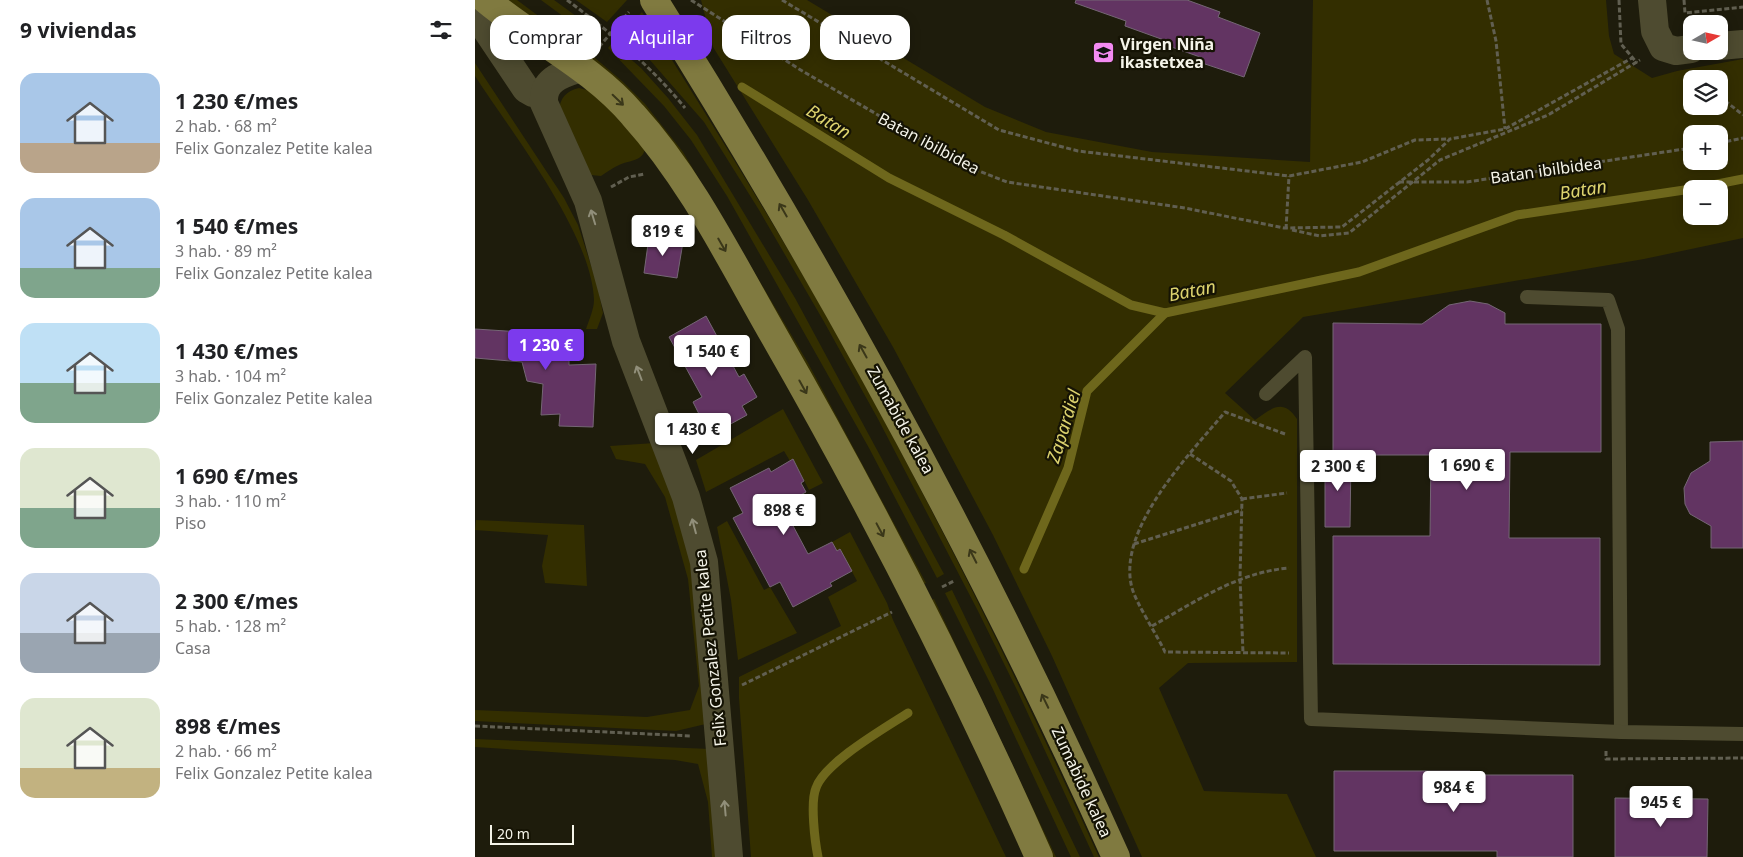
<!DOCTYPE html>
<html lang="es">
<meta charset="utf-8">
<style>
body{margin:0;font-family:"Noto Sans",sans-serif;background:#f2f2f2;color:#202124;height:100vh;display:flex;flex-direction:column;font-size:19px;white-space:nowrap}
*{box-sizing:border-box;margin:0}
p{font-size:16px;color:#757577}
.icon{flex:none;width:28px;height:28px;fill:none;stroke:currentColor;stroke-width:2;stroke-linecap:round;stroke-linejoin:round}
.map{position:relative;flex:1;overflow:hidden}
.panel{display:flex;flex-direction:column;background:#fff;width:475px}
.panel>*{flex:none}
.banner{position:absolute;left:15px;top:15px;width:475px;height:45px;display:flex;gap:10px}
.needle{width:32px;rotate:81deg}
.buttons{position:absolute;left:1208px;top:15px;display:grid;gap:10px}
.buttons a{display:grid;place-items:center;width:45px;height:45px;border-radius:10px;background:#fff;box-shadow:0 2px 12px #0003;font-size:25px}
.scale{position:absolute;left:15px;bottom:12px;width:84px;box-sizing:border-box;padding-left:5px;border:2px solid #f5f4e9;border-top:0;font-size:14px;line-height:18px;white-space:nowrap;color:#f5f4e9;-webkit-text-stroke:4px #151304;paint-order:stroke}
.price{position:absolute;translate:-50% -42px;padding:0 11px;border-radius:5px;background:#fff;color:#222;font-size:16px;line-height:32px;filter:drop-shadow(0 1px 2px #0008)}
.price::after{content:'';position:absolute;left:50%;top:30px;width:15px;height:11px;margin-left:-8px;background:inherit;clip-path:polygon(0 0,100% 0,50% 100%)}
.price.active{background:#7c3aed;color:#fff}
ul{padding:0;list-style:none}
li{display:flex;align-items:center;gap:15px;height:125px;padding:0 20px}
li span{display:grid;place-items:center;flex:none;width:140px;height:100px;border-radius:15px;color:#555}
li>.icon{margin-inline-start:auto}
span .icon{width:60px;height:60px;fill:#fffc;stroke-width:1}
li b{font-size:21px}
h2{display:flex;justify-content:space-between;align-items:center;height:60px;padding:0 20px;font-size:21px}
.chip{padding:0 18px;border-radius:15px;background:#fff;box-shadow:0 2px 12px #0003;font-size:18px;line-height:45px}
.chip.active{background:#7c3aed;color:#fff}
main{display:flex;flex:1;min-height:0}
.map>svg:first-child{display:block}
.green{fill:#332e00;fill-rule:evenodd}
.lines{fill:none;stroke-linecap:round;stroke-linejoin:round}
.stream{stroke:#6e671c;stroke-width:9}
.building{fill:#623462;stroke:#756675}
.path{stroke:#615f51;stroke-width:3;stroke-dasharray:5 2.5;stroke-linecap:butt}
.service{stroke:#4e4b30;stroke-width:14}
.minor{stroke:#4e4b30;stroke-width:28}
.primary{stroke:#807a40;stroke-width:28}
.oneway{stroke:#3a3719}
.oneway2{stroke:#918f7a}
.labels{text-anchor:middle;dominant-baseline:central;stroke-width:4.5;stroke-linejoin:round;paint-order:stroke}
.poi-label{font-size:16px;font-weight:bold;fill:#f5f4e9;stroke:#151304;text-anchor:start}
.street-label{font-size:16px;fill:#f5f4e9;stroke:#151304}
.water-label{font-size:18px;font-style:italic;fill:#ddd36e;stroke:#151304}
</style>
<main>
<section class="panel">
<h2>9 viviendas<svg class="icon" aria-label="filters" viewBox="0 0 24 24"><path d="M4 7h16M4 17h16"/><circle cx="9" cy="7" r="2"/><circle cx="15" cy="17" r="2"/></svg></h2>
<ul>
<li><span style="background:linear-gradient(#a9c7e8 70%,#b9a48a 0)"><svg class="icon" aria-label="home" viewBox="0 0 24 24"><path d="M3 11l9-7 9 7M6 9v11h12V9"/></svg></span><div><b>1 230 €/mes</b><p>2 hab. · 68 m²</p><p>Felix Gonzalez Petite kalea</p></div></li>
<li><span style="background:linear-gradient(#a9c7e8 70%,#7fa58c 0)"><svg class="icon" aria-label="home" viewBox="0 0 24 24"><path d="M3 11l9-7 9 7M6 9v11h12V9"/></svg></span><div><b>1 540 €/mes</b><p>3 hab. · 89 m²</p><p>Felix Gonzalez Petite kalea</p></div></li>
<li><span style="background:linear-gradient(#bfe0f5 60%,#7fa58c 0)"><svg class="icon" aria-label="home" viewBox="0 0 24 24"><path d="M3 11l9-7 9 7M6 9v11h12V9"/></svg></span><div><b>1 430 €/mes</b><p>3 hab. · 104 m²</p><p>Felix Gonzalez Petite kalea</p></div></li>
<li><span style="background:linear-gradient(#dfe7d0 60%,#7fa58c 0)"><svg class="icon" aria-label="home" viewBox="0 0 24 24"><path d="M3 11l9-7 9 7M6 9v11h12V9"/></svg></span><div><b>1 690 €/mes</b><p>3 hab. · 110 m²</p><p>Piso</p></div></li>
<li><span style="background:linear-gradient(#c9d6e8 60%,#9aa5b1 0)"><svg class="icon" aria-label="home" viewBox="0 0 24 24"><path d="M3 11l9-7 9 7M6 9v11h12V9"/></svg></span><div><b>2 300 €/mes</b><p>5 hab. · 128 m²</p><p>Casa</p></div></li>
<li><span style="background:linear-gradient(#dfe7d0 70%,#c2b280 0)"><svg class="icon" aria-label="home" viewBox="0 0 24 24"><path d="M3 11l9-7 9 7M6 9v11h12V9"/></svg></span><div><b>898 €/mes</b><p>2 hab. · 66 m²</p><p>Felix Gonzalez Petite kalea</p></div></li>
</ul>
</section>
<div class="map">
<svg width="1268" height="857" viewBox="0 0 1268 857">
<rect width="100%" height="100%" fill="#1e1c0c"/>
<!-- green -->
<g class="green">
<path d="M31,0h11l78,58 27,23 23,23 38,48 125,211 118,220 -5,2 -205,-370z"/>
<path d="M66,0h13l44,32 -4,7z"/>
<path d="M101,0h51l-20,22z"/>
<path d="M226,0h106l178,107 61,25 106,20 158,10 3,-162h293l3,36 5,18 38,24 25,-7 66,-12v179l-99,21 -341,58 -78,76 30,27c17,-12 28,-22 42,-1v243l-109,1 -29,25 45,103 83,3 29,63h-174l-90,-201 -59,-121 -100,-188 -85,-147 -95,-153zM1216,79h28v27h-28zM1216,134h28v27h-28zM1216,189h28v27h-28z"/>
<path d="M167,12c77,123 154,246 223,373 84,154 161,312 234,472h-5l-77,-167 -39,-79 -100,-192 -55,-99 -64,-110 -55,-88 -55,-63 -28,-25z"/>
<path d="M137,43l29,25 27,30 29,37 98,163 149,276 -7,4 -68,-130 -142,-252 -36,-56 -27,-34 -56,-58z"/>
<path d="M0,63l89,135 14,27 19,59 6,29 -6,16h-11c3,-9 8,-20 8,-29 -2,-66 -83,-168 -119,-224z"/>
<path d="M104,88l15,4 51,57c-3,13 -16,11 -26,16 -7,3 -12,7 -18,11l-10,-1 -3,-4 -29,-60c1,-13 7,-20 20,-23z"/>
<path d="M308,409l40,74 -14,7 -16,-31 -3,2 -6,-10 -78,41 -10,-32z"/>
<path d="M180,443l42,127 13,153 -34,8 -201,-10v-11l172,7 43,-7 9,-24 -11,-107 -23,-82 -20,-33 -29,-5 -6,-13z"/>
<path d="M1,520l108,5 3,61 -42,-3 -3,-17 6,-31 -73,-5z"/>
<path d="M252,521l37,69 6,-3 27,46 -59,27 -7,-60 -14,-73z"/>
<path d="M375,532l37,71 6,17 113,237h-255l-12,-159v-21l102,-51 -13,-29 29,-16 -17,-32 -3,2 -5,-9z"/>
<path d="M477,590l128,267h-9l-81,-174 -45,-90z"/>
<path d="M459,599l122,258h-5l-122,-256z"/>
<path d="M0,739l235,10 12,108h-10l-4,-55 -10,-38 -23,-4 -200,-13z"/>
</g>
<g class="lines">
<!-- stream -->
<g class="stream">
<path d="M267,87l147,91 115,57 127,70 34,8 194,-41 158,-57 174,-26"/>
<path d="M1217,189l51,-10"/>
<path d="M549,569l44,-101 19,-77 78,-78"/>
<path d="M343,857c-3,-15 -8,-55 -2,-69 8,-25 69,-60 92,-75"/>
</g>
</g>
<!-- building -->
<g class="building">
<path d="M601,0h111l33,12 -2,5 42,16 -16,44 -42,-14 1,-5 -40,-14 1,-4 -39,-14 1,-5 -51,-18z"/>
<path d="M174,237l34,5 -6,36 -33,-5z"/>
<path d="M995,301l18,3 17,9v11h96v128h-91l-1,86h91v127l-267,-1v-128h97l1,-81h-98v-132l89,1 27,-19z"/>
<path d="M231,316l33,61 5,-3 13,23 -15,9 5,9 -40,22 -10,-18 3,-3 -7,-14 9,-5 -33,-60z"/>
<path d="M0,329l94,6v30l27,-1 -3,63 -34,-1 1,-12 -19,1 2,-31 -16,-3 -5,-19 -47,-4z"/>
<path d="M1268,441v107h-32v-22l-21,-12 -5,-10 -1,-16 7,-15 19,-12v-19z"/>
<path d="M850,458h26l-1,69h-25z"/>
<path d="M318,459l11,22 -3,2 5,9 -24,13 26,49 24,-12 5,9 3,-2 12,22 -22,12 2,3 -39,21 -13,-25 -10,5 -37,-69 10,-5 -13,-25 39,-20 2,4z"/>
<path d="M859,771h136v4h103v82h-76v-6h-163z"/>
<path d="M1140,798l93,1 -1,58h-92z"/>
</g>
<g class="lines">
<!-- path -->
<g class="path">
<path d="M92,0c43,32 84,66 118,108"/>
<path d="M216,0l108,69 165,96 43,17 178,26 99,20 58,-1 86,-67 22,-21 55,-10 127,-71"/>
<path d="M307,0l217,130 79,21 211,25 73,-14 53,-22 34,-1"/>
<path d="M1012,0l9,41 9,88"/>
<path d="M1144,0l2,44 16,19"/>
<path d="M1209,0l1,13 58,-6"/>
<path d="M124,47l30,-35"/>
<path d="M1244,96l24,19"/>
<path d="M1244,143l24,-5"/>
<path d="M924,182h68l224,-34"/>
<path d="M136,187l18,-10 16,-3"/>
<path d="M811,229l3,-53"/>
<path d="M817,230l28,6 29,-3 91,-73 108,-45 92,-55"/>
<path d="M810,434l-60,-22c-35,42 -109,117 -93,176 4,15 25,47 33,64l124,1"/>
<path d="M715,454l41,27 11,18 -2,79 3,75"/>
<path d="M767,499l45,-6"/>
<path d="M659,544l108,-34"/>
<path d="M467,587l12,-6"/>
<path d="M677,626c43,-24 86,-54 137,-58"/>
<path d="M267,685l150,-73"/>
<path d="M0,726l217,10"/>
<path d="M1131,751v8l137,-1"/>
</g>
<!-- service -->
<g class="service">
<path d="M1052,297l81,3 10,29 3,403"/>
<path d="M791,394l39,-37 6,362 310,13 122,2"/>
</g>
<!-- minor -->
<g class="minor">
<path d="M1177,0l3,31 8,16 13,4 15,-2"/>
<path d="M0,13l51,76 7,4 10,2"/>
<path d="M1244,46l24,-2"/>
<path d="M106,68c-18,6 -39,11 -37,35l44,98 38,140 60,156 18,65 25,295"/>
</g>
<!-- primary -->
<g class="primary">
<path d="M11,0c48,40 106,67 147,115 58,64 97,144 140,219 97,169 187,344 266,523"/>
<path d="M179,0c173,276 329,560 462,857"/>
</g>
</g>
<!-- one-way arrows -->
<defs><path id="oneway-shaft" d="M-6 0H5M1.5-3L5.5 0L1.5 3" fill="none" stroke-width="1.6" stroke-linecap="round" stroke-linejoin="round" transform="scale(1.25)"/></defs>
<g class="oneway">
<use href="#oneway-shaft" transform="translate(143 100) rotate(44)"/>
<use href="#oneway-shaft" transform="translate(308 210) rotate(-120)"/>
<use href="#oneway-shaft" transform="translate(247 245) rotate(60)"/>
<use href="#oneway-shaft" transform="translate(388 351) rotate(-119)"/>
<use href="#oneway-shaft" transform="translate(328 387) rotate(61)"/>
<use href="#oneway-shaft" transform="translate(405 530) rotate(62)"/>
<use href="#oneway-shaft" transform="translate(498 556) rotate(-117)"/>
<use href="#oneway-shaft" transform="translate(570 701) rotate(-116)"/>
</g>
<g class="oneway2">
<use href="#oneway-shaft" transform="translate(118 217) rotate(-107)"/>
<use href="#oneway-shaft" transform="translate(164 373) rotate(-111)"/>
<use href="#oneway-shaft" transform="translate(219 526) rotate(-105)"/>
<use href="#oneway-shaft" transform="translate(250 808) rotate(-95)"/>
</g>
<!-- icons -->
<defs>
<symbol id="school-square" viewBox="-11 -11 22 22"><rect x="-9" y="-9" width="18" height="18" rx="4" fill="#f38af2" stroke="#151304"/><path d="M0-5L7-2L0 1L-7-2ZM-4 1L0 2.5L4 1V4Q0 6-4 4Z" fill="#111"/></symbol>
</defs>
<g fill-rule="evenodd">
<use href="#school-square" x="616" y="40" width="25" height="25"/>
</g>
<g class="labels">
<!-- poi labels -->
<g class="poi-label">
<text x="645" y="44">Virgen Niña<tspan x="645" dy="18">ikastetxea</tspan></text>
</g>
<!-- street labels -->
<g class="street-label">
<text transform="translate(454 143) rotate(28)">Batan ibilbidea</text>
<text transform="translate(1071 170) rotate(-8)">Batan ibilbidea</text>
<text transform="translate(426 420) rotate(61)">Zumabide kalea</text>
<text transform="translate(235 648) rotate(-96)">Felix Gonzalez Petite kalea</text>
<text transform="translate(607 782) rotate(65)">Zumabide kalea</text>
</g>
<!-- water labels -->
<g class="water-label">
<text transform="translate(354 121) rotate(32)">Batan</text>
<text transform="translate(1108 189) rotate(-9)">Batan</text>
<text transform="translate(717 290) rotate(-11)">Batan</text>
<text transform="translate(588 426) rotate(-73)">Zapardiel</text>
</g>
</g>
</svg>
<div class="buttons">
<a><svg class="needle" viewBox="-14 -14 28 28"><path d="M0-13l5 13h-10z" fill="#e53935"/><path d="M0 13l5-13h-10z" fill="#757577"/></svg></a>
<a><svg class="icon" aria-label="layers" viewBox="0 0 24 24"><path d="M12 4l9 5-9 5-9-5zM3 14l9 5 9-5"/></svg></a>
<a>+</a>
<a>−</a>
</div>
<div class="scale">20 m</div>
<b class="price" style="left:188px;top:257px">819 €</b>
<b class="price active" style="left:71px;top:371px">1 230 €</b>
<b class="price" style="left:237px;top:377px">1 540 €</b>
<b class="price" style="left:218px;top:455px">1 430 €</b>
<b class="price" style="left:992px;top:491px">1 690 €</b>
<b class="price" style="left:863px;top:492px">2 300 €</b>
<b class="price" style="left:309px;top:536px">898 €</b>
<b class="price" style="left:979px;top:813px">984 €</b>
<b class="price" style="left:1186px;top:828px">945 €</b>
<div class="banner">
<a class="chip">Comprar</a>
<a class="chip active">Alquilar</a>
<a class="chip">Filtros</a>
<a class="chip">Nuevo</a>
</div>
</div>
</main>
